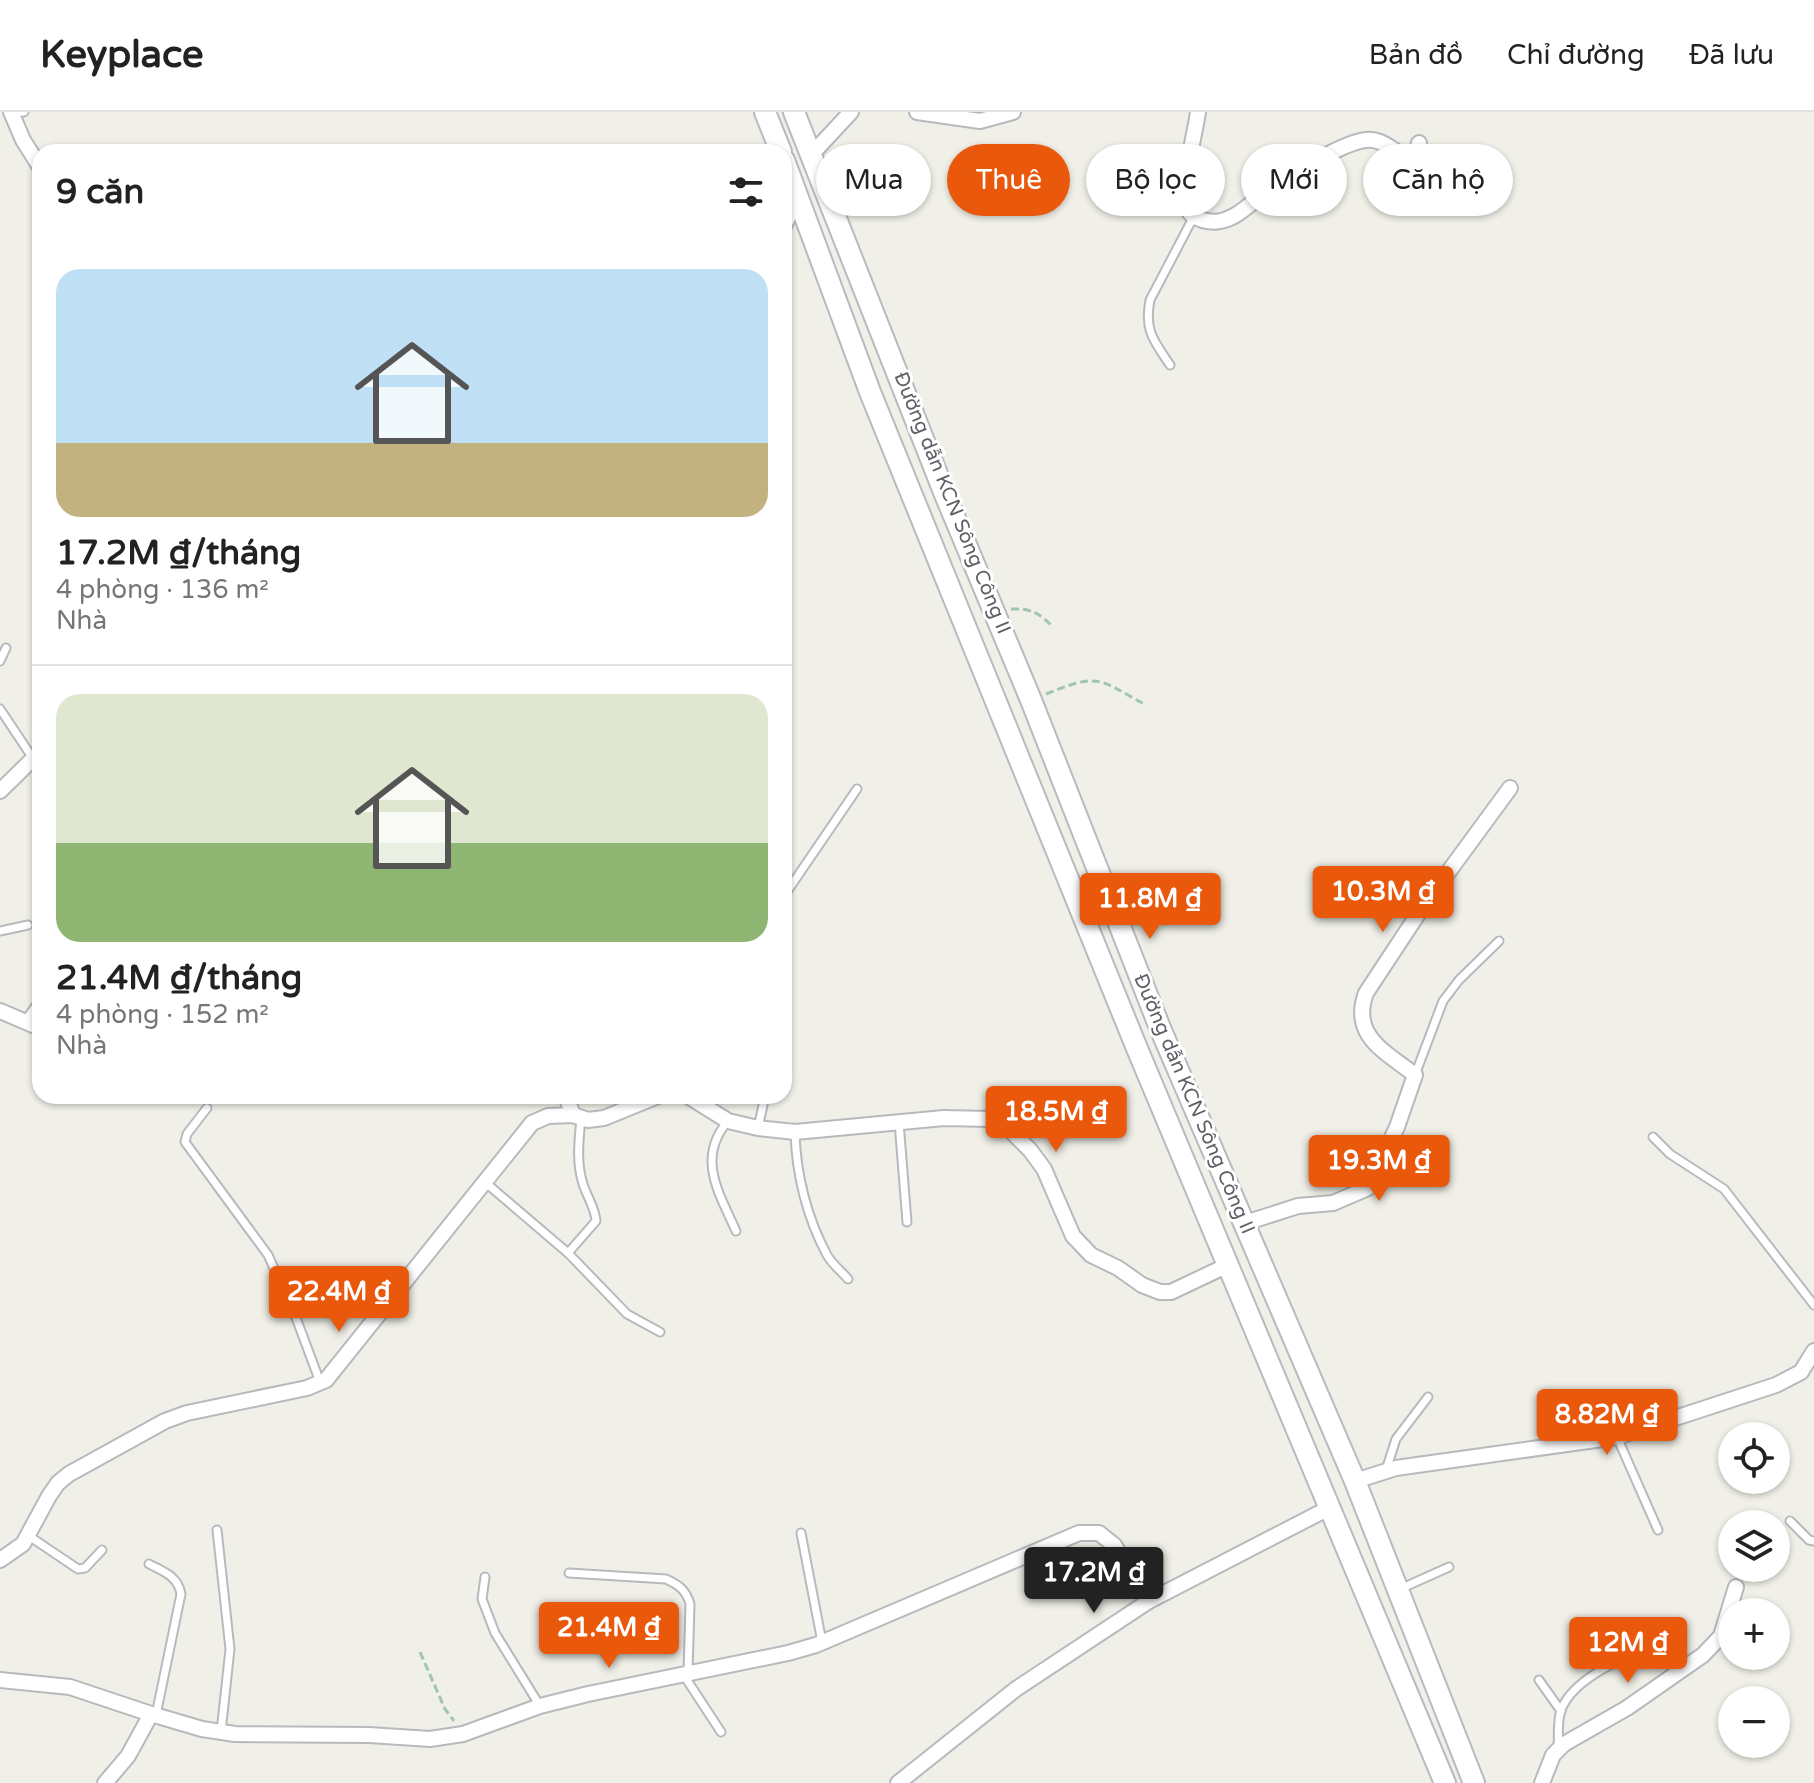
<!DOCTYPE html>
<html lang="vi">
<meta charset="utf-8">
<style>
body{margin:0;font-family:"Varela Round",sans-serif;background:#f6f6f6;color:#222;height:100vh;display:flex;flex-direction:column;font-size:30px;white-space:nowrap}
*{box-sizing:border-box;margin:0}
p{font-size:26px;color:#767676}
.icon{flex:none;width:44px;height:44px;fill:none;stroke:currentColor;stroke-width:2;stroke-linecap:round;stroke-linejoin:round}
.map{position:relative;flex:1;overflow:hidden}
.sheet{position:absolute;left:32px;top:32px;width:760px;height:960px;display:flex;flex-direction:column;background:#fff;border-radius:24px;box-shadow:0 2px 6px #0004}
.sheet>*{flex:none}
.banner{position:absolute;left:816px;top:32px;width:760px;height:72px;display:flex;gap:16px}
.tools{position:absolute;left:1718px;top:1310px;display:grid;gap:16px}
.tools a{display:grid;place-items:center;width:72px;height:72px;border-radius:50%;background:#fff;box-shadow:0 2px 6px #0004;font-size:40px}
.price{position:absolute;translate:-50% -68px;padding:0 18px;border-radius:8px;background:#ea580c;color:#fff;font-size:26px;line-height:52px;filter:drop-shadow(0 2px 4px #0008)}
.price::after{content:'';position:absolute;left:50%;top:48px;width:24px;height:18px;margin-left:-12px;background:inherit;clip-path:polygon(0 0,100% 0,50% 100%)}
.price.active{background:#222;color:#fff}
ul{padding:0;list-style:none}
li{display:grid;align-content:center;gap:16px;height:424px;padding:0 24px}
li+li{border-top:2px solid #e0e0e0}
li span{display:grid;place-items:center;height:248px;border-radius:24px;color:#555}
li>.icon{margin-inline-start:auto}
span .icon{width:144px;height:144px;fill:#fffc;stroke-width:1}
li b{font-size:34px}
h2{display:flex;justify-content:space-between;align-items:center;height:96px;padding:0 24px;font-size:34px}
.pill{padding:0 28px;border-radius:36px;background:#fff;box-shadow:0 2px 6px #0004;font-size:28px;line-height:72px}
.pill.active{background:#ea580c;color:#fff}
header{display:flex;align-items:center;gap:48px;box-sizing:border-box;height:112px;padding:0 40px;background:#fff;border-bottom:2px solid #e0e0e0}
header strong{font-size:38px}
nav{display:flex;gap:44px;margin-inline-start:auto;font-size:28px}
.map>svg:first-child{display:block}
.lines{fill:none;stroke-linecap:round;stroke-linejoin:round}
.lane-casing{stroke:#b8b9bd;stroke-width:11}
.street-casing{stroke:#b8b9bd;stroke-width:18}
.secondary-casing{stroke:#b9bac0;stroke-width:24}
.path{stroke:#a0c6b3;stroke-width:3;stroke-dasharray:8 4;stroke-linecap:butt}
.lane{stroke:#fff;stroke-width:7}
.street{stroke:#fff;stroke-width:14}
.secondary{stroke:#fff;stroke-width:20}
.labels{text-anchor:middle;dominant-baseline:central;stroke-width:6;stroke-linejoin:round;paint-order:stroke}
.street-label{font-size:20px;fill:#5f6167;stroke:#fff}
</style>
<header>
<strong>Keyplace</strong>
<nav><a>Bản đồ</a><a>Chỉ đường</a><a>Đã lưu</a></nav>
</header>
<div class="map">
<svg width="1814" height="1671" viewBox="0 0 1814 1671">
<rect width="100%" height="100%" fill="#f0f0e8"/>
<g class="lines">
<defs>
<g id="lane">
<path d="M11,1l13,-1"/>
<path d="M1170,253c-16,-24 -26,-34 -20,-65l44,-84"/>
<path d="M0,549l6,-13"/>
<path d="M0,597l32,48"/>
<path d="M784,784l73,-107"/>
<path d="M0,819l28,-6"/>
<path d="M25,909l15,-21"/>
<path d="M1415,963l28,-74 16,-21 40,-39"/>
<path d="M207,996l-20,26 -2,8 83,113 27,60 25,67"/>
<path d="M728,1009c-32,37 -9,72 8,110"/>
<path d="M899,1010l8,100"/>
<path d="M758,1016l7,-32"/>
<path d="M795,1020c1,42 12,86 32,123 5,9 14,16 21,24"/>
<path d="M1653,1025l17,17 54,35 90,116"/>
<path d="M486,1071l82,70 59,61 33,18"/>
<path d="M568,1141l28,-32c-1,-14 -9,-24 -13,-37 -7,-22 -4,-44 -2,-66"/>
<path d="M1617,1325l41,93"/>
<path d="M1386,1358l10,-31 32,-42"/>
<path d="M1790,1409l19,19 5,1"/>
<path d="M217,1418l13,119 -9,83"/>
<path d="M801,1421l21,109"/>
<path d="M29,1424l49,33 7,-1 17,-18"/>
<path d="M149,1452c15,8 29,12 32,30l-25,121"/>
<path d="M569,1461l97,6c13,6 20,11 24,25l-2,68"/>
<path d="M485,1465l-3,22 13,34 45,73"/>
<path d="M1400,1477l49,-22"/>
<path d="M683,1562l38,58"/>
<path d="M1539,1568l22,31"/>
<path d="M1558,1636c1,-11 -1,-27 3,-38 13,-34 68,-54 98,-68"/>
</g>
<g id="street">
<path d="M11,0l12,28 17,27"/>
<path d="M917,0l63,9 33,-9"/>
<path d="M1198,0c-4,27 -12,51 -11,79 0,5 -1,14 1,19 4,10 23,13 33,11 18,-4 32,-20 46,-30 20,-14 76,-49 99,-51 19,-2 27,14 44,17l7,-7 2,-7"/>
<path d="M811,43l40,-43"/>
<path d="M784,114l15,-31"/>
<path d="M0,679l40,-39"/>
<path d="M0,899l40,17"/>
<path d="M566,984l7,19"/>
<path d="M688,984l40,25 30,7 37,4 149,-14 46,1 16,7 24,24 14,19 29,67 18,19 27,13 24,17 18,7h11l57,-27"/>
<path d="M1245,1111l53,-17 35,-3 35,-15 29,-61 18,-52c-29,-23 -65,-39 -49,-82l56,-85 88,-120"/>
<path d="M1355,1369l41,-13 221,-31 159,-52 25,-13 13,-21"/>
<path d="M0,1448l23,-16 26,-48 9,-13 11,-9 96,-53 22,-8 120,-25 19,-8 206,-257 16,-7 25,-1 15,5 16,-2 54,-22"/>
<path d="M0,1568l70,7 81,27 51,15 33,5 134,1 61,4 33,-5 77,-28 48,-12 200,-41 28,-8 263,-112h20l15,12 35,56"/>
<path d="M105,1671l23,-27 23,-42"/>
<path d="M898,1671l118,-94 133,-88 180,-93"/>
<path d="M1542,1671l11,-28 11,-11 63,-36 76,-53 18,-19 15,-49"/>
</g>
<g id="secondary">
<path d="M765,0l16,40"/>
<path d="M794,0l152,385 85,203 129,328 195,453 119,302"/>
<path d="M784,48l86,232 266,654 309,737"/>
</g>
</defs>
<!-- lane casing -->
<use href="#lane" class="lane-casing"/>
<!-- street casing -->
<use href="#street" class="street-casing"/>
<!-- secondary casing -->
<use href="#secondary" class="secondary-casing"/>
<!-- path -->
<g class="path">
<path d="M1011,497c20,-1 28,4 42,18"/>
<path d="M1046,582c53,-21 51,-16 98,10"/>
<path d="M420,1540l25,57 9,12"/>
</g>
<!-- lane -->
<use href="#lane" class="lane"/>
<!-- street -->
<use href="#street" class="street"/>
<!-- secondary -->
<use href="#secondary" class="secondary"/>
</g>
<g class="labels">
<!-- street labels -->
<g class="street-label">
<text transform="translate(952 391) rotate(68)">Đường dẫn KCN Sông Công II</text>
<text transform="translate(1194 992) rotate(67)">Đường dẫn KCN Sông Công II</text>
</g>
</g>
</svg>
<div class="tools">
<a><svg class="icon" aria-label="locate" viewBox="0 0 24 24"><circle cx="12" cy="12" r="6"/><path d="M12 2v4M12 18v4M2 12h4M18 12h4"/></svg></a>
<a><svg class="icon" aria-label="layers" viewBox="0 0 24 24"><path d="M12 4l9 5-9 5-9-5zM3 14l9 5 9-5"/></svg></a>
<a>+</a>
<a>−</a>
</div>
<b class="price" style="left:1383px;top:822px">10.3M ₫</b>
<b class="price" style="left:1150px;top:829px">11.8M ₫</b>
<b class="price" style="left:1056px;top:1042px">18.5M ₫</b>
<b class="price" style="left:1379px;top:1091px">19.3M ₫</b>
<b class="price" style="left:339px;top:1222px">22.4M ₫</b>
<b class="price" style="left:1607px;top:1345px">8.82M ₫</b>
<b class="price active" style="left:1094px;top:1503px">17.2M ₫</b>
<b class="price" style="left:609px;top:1558px">21.4M ₫</b>
<b class="price" style="left:1628px;top:1573px">12M ₫</b>
<div class="banner">
<a class="pill">Mua</a>
<a class="pill active">Thuê</a>
<a class="pill">Bộ lọc</a>
<a class="pill">Mới</a>
<a class="pill">Căn hộ</a>
</div>
<section class="sheet">
<h2>9 căn<svg class="icon" aria-label="filters" viewBox="0 0 24 24"><path d="M4 7h16M4 17h16"/><circle cx="9" cy="7" r="2"/><circle cx="15" cy="17" r="2"/></svg></h2>
<ul>
<li><span style="background:linear-gradient(#bfe0f5 70%,#c2b280 0)"><svg class="icon" aria-label="home" viewBox="0 0 24 24"><path d="M3 11l9-7 9 7M6 9v11h12V9"/></svg></span><div><b>17.2M ₫/tháng</b><p>4 phòng · 136 m²</p><p>Nhà</p></div></li>
<li><span style="background:linear-gradient(#dfe7d0 60%,#8fb573 0)"><svg class="icon" aria-label="home" viewBox="0 0 24 24"><path d="M3 11l9-7 9 7M6 9v11h12V9"/></svg></span><div><b>21.4M ₫/tháng</b><p>4 phòng · 152 m²</p><p>Nhà</p></div></li>
</ul>
</section>
</div>
